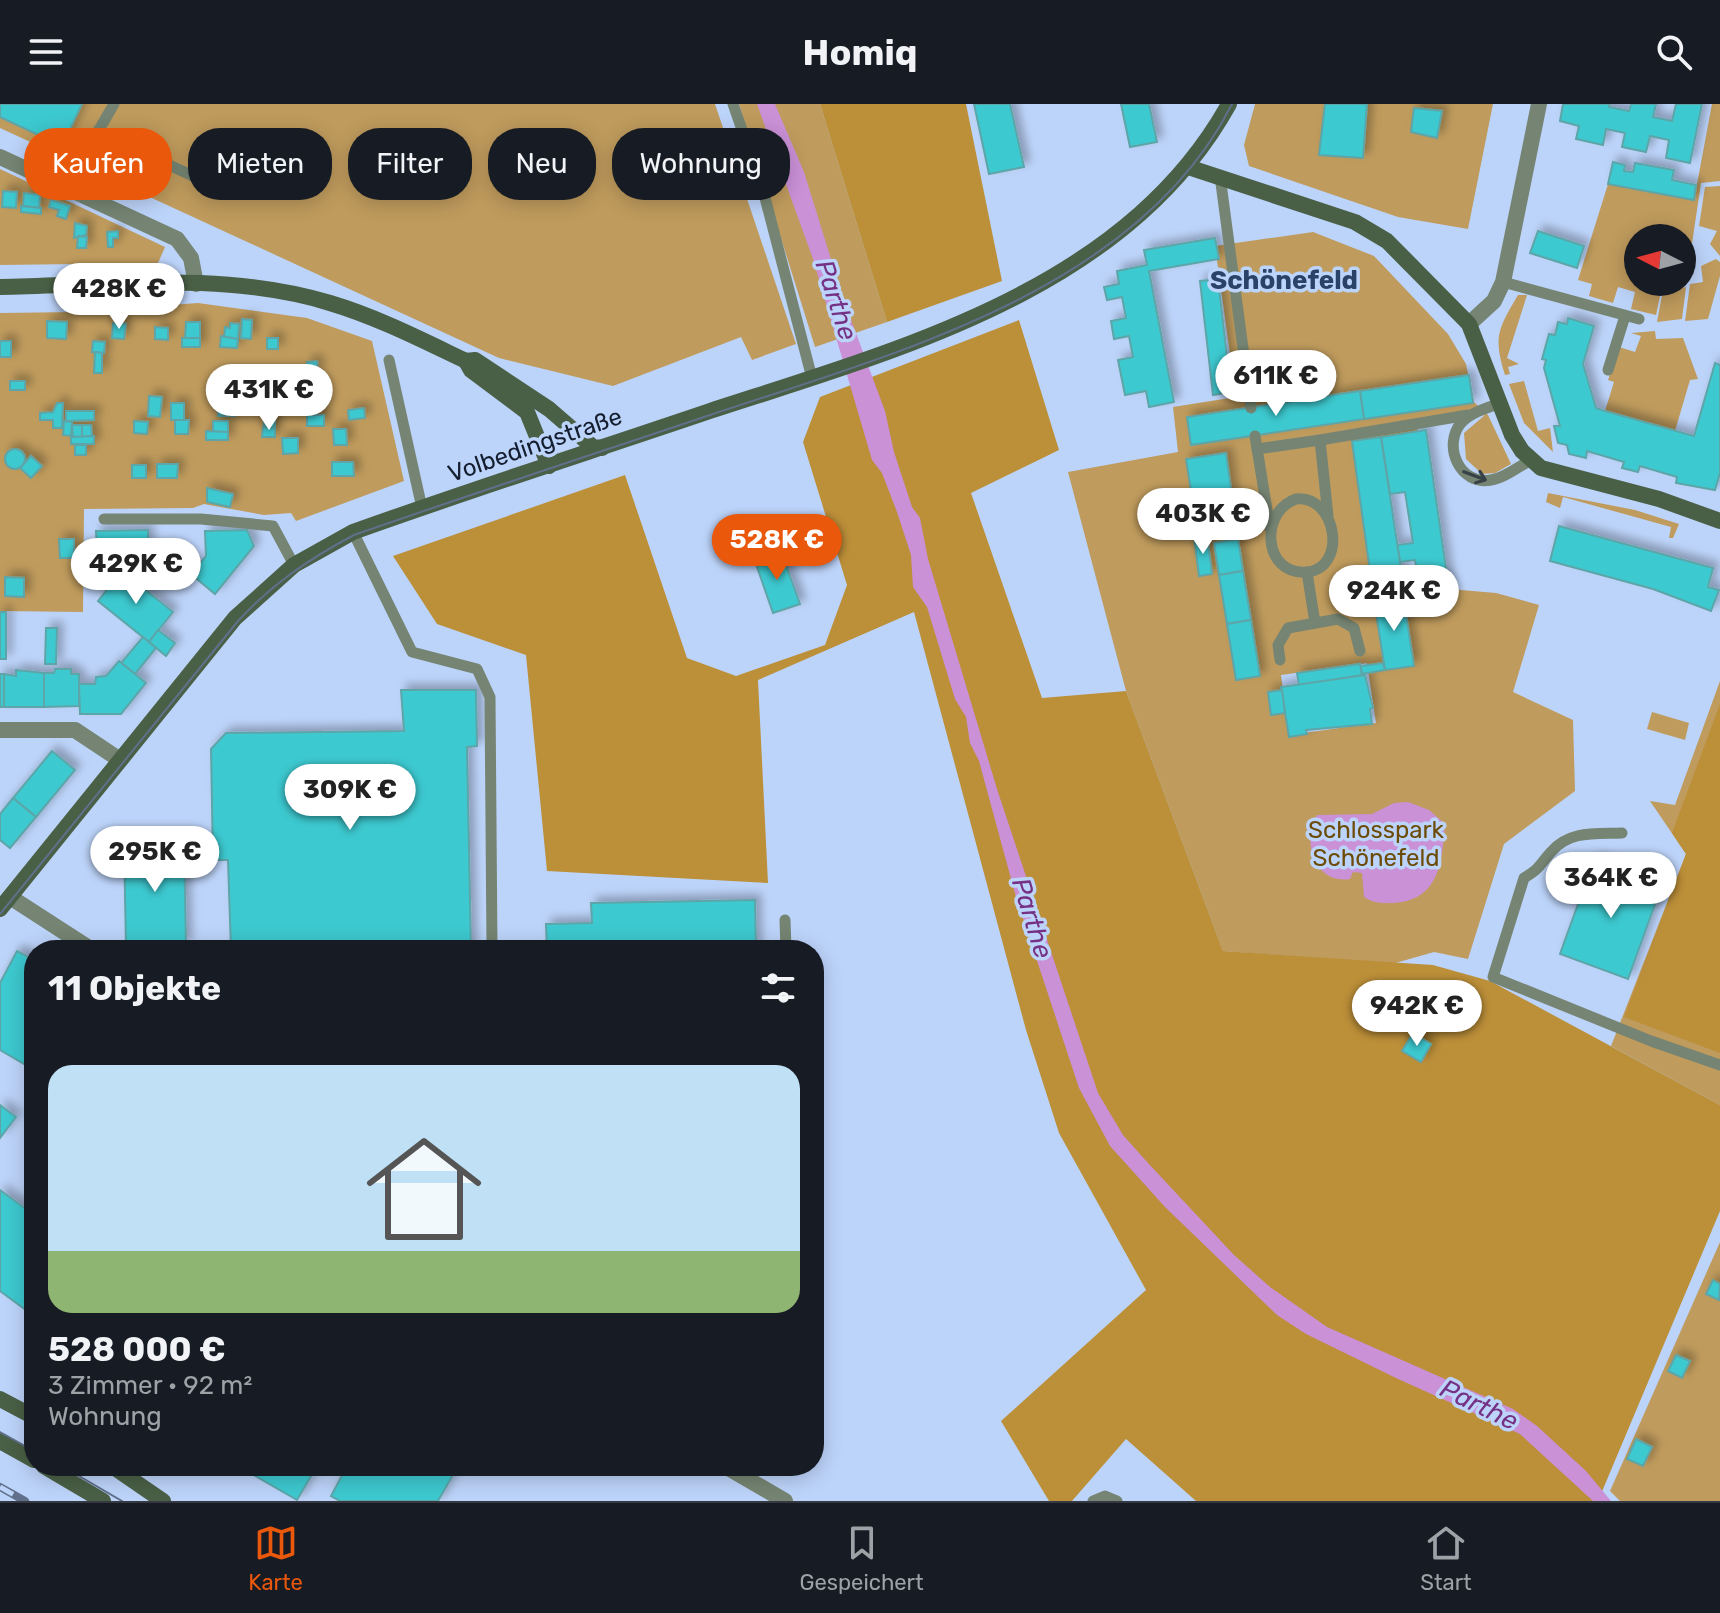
<!DOCTYPE html>
<html lang="de">
<meta charset="utf-8">
<style>
body{margin:0;font-family:Rubik,sans-serif;background:#242831;color:#f1f3f6;height:100vh;display:flex;flex-direction:column;font-size:30px;white-space:nowrap}
*{box-sizing:border-box;margin:0}
p{font-size:26px;color:#9ea1a6}
.icon{flex:none;width:44px;height:44px;fill:none;stroke:currentColor;stroke-width:2;stroke-linecap:round;stroke-linejoin:round}
.map{position:relative;flex:1;overflow:hidden}
.panel{position:absolute;left:24px;top:836px;width:800px;height:536px;display:flex;flex-direction:column;background:#171b24;border-radius:32px;box-shadow:0 4px 20px #0003}
.panel>*{flex:none}
.guide{position:absolute;left:24px;top:24px;width:800px;height:72px;display:flex;gap:16px}
.needle{width:52px;rotate:276deg}
.buttons{position:absolute;left:1624px;top:120px;display:grid;gap:16px}
.buttons a{display:grid;place-items:center;width:72px;height:72px;border-radius:50%;background:#171b24;box-shadow:0 4px 20px #0003;font-size:40px}
.price{position:absolute;translate:-50% -68px;padding:0 18px;border-radius:28px;background:#fff;color:#222;font-size:26px;line-height:52px;filter:drop-shadow(0 2px 4px #0008)}
.price::after{content:'';position:absolute;left:50%;top:48px;width:24px;height:18px;margin-left:-12px;background:inherit;clip-path:polygon(0 0,100% 0,50% 100%)}
.price.selected{background:#ea580c;color:#fff}
ul{padding:0;list-style:none}
li{display:grid;align-content:center;gap:16px;height:424px;padding:0 24px}
li span{display:grid;place-items:center;height:248px;border-radius:24px;color:#555}
li>.icon{margin-inline-start:auto}
span .icon{width:144px;height:144px;fill:#fffc;stroke-width:1}
li b{font-size:34px}
h2{display:flex;justify-content:space-between;align-items:center;height:96px;padding:0 24px;font-size:34px}
.pill{padding:0 28px;border-radius:32px;background:#171b24;box-shadow:0 4px 20px #0003;font-size:28px;line-height:72px}
.pill.selected{background:#ea580c;color:#fff}
header{display:flex;justify-content:space-between;align-items:center;height:104px;padding:0 24px;background:#171b24;font-size:36px;font-weight:700}
.menu{display:flex;justify-content:space-around;align-items:center;height:112px;border-top:2px solid #363941;background:#171b24;font-size:22px;color:#9ea1a6}
.menu a{display:grid;justify-items:center;gap:4px}
.menu .selected{color:#ea580c}
.map>svg:first-child{display:block}
.green{fill:#bf9b5d;fill-rule:evenodd}
.forest{fill:#bc8f39}
.water{fill:#ca91d7}
.building{fill:#3dc9d0;stroke:#5da5a8;stroke-width:2;filter:url(#shadow)}
.lines{fill:none;stroke-linecap:round;stroke-linejoin:round}
.lane{stroke:#768573;stroke-width:11}
.street{stroke:#768573;stroke-width:16}
.secondary{stroke:#4a6046;stroke-width:16}
.tram{stroke:#606f8a;stroke-width:2}
.rail-casing{stroke:#606f8a;stroke-width:8}
.rail{stroke:#bdd4fa;stroke-width:5;stroke-dasharray:15;stroke-linecap:butt}
.oneway{stroke:#364247}
.labels{text-anchor:middle;dominant-baseline:central;stroke-width:7;stroke-linejoin:round;paint-order:stroke}
.street-label{font-size:24px;fill:#141e2f;stroke:#bdd4fa}
.park-label{font-size:24px;fill:#6b4b06;stroke:#bdd4fa}
.neighbourhood-label{font-size:26px;font-weight:bold;fill:#2a4168;stroke:#bdd4fa}
.water-label{font-size:26px;font-style:italic;fill:#753184;stroke:#bdd4fa}
</style>
<header><svg class="icon" aria-label="menu" viewBox="0 0 24 24"><path d="M4 6h16M4 12h16M4 18h16"/></svg>Homiq<svg class="icon" aria-label="search" viewBox="0 0 24 24"><circle cx="10" cy="10" r="6"/><path d="M15 15l6 6"/></svg></header>
<div class="map">
<svg width="1720" height="1397" viewBox="0 0 1720 1397">
<defs>
<filter id="shadow"><feDropShadow dx="5.5" dy="-5.5" stdDeviation="4" flood-color="#0004"/></filter>
</defs>
<rect width="100%" height="100%" fill="#bdd4fa"/>
<!-- green -->
<g class="green">
<path d="M0,0h715l81,240 -44,16 -11,-23 -128,49 -114,-28 -499,-230z"/>
<path d="M739,0h81l67,218 -72,25z"/>
<path d="M1255,0h238l-25,125 -70,-12 -149,-51 -5,-21z"/>
<path d="M1712,0h8v77l-19,2 -15,101 -24,3 -6,28 -25,-6 4,-17 -17,-5 -5,16 -24,-7 3,-12 -14,-4 30,-96 86,16zM1638,134h44v44h-44z"/>
<path d="M0,65l165,78 -7,16 -158,2z"/>
<path d="M1720,82v70l-10,-12 7,-13 -18,-5 6,-39z"/>
<path d="M1313,128l61,24 74,78 18,30 8,38 14,13 23,49 -16,9 -13,1 -16,-15 -2,-26 21,-18 -68,11v6l-65,9 22,158 75,-10 47,4 43,12 -26,87 60,28 2,71 -71,53 -36,115 -34,-7 -42,12 -169,-13 -97,-260 -58,-219 110,-20 -5,-45 63,-10 -21,-151zM1367,559l9,60 -87,12 -8,-60z"/>
<path d="M1716,155l4,3v14l-12,43 -23,2 5,-37 13,-2 -2,-16z"/>
<path d="M1686,183l-4,32 -25,3 6,-32z"/>
<path d="M1518,191h9l-20,63 12,6 -11,3 2,7 -5,1c-12,-38 -7,-46 13,-80z"/>
<path d="M198,199l109,15 65,23 32,140 -108,40 -5,-8 -27,2 -60,-11 -11,4 -109,1 -1,103 -83,-1v-298l77,-1z"/>
<path d="M1655,227l1,8 27,-1 15,41 -8,1 -15,51 -70,-20 9,-29 -6,-2 11,-33 16,5 6,-16 -10,-3z"/>
<path d="M1524,277l14,50 12,-3 3,24 -29,-29 -15,-39z"/>
<path d="M1548,389l87,17 44,14 -6,14h-4l2,-11 -108,-30 -3,11 -14,-6z"/>
<path d="M1720,577v424l-109,-59 75,-192 -36,-53 25,4z"/>
<path d="M1652,608l37,11 -4,17 -38,-11z"/>
<path d="M1720,1138v259h-100l-10,-10z"/>
</g>
<!-- forest -->
<g class="forest">
<path d="M820,0h146l36,177 -115,41z"/>
<path d="M1019,216l40,130 -88,43 71,205 84,-7 97,260 210,14 57,16 230,124v106l-122,290h-402l-70,-62 -54,62h-23l-48,-80 145,-131 -87,-157 -33,-103 -112,-418 -156,68 10,203 -221,-12 -21,-216 -89,-31 -44,-68 232,-81 62,183 49,18 89,-31 22,-60 -44,-143 17,-45z"/>
<path d="M1720,600v349l-96,-36 62,-163 -14,-21z"/>
</g>
<!-- water -->
<g class="water">
<path d="M757,0h18l29,68 40,129 41,110 9,41 18,55 8,11 8,41 69,230 101,304 25,42 25,28 86,92 36,32 57,40 186,82 24,17 49,45 25,30h-18l-73,-67 -124,-56 -90,-44 -29,-19 -112,-108 -55,-61 -31,-58 -63,-191 -37,-136 -9,-18 -4,-26 -11,-18 -28,-92 -14,-20 -2,-32 -14,-43 -15,-39 -10,-13 -59,-201z"/>
<path d="M1408,698l21,8 16,14c-3,37 -5,76 -51,79 -13,0 -19,1 -30,-6l-2,-24 -9,-1 -3,7c-35,6 -49,-38 -33,-64l55,-1 22,-11z"/>
</g>
<!-- building -->
<g class="building">
<path d="M0,0h82l-20,42 -62,-29z"/>
<path d="M974,0h36l14,63 -35,7z"/>
<path d="M1149,0l8,38 -27,5 -9,-43z"/>
<path d="M1325,0h42l-4,54 -44,-3z"/>
<path d="M1563,0h46v3l20,4 2,-7h25l-3,13 19,4 4,-17h26l-12,59 -24,-5 3,-18 -19,-4 -4,16 -24,-5 3,-14 -19,-4 -3,16 -27,-6 3,-13 -19,-5z"/>
<path d="M1414,4l28,3 -5,27 -26,-6z"/>
<path d="M1613,58l12,3 -1,6 9,1 2,-9 39,7 -2,10 24,5 -2,15 -86,-16z"/>
<path d="M3,87l14,1 -1,16 -14,-1z"/>
<path d="M24,89l16,2 -1,13 -16,-2z"/>
<path d="M51,96l19,6 -4,13 -9,-3 2,-6 -10,-3z"/>
<path d="M21,102l20,2v6l-20,-2z"/>
<path d="M75,119l12,3 -1,9 -12,3z"/>
<path d="M118,127v7h-5v9h-5l-1,-15z"/>
<path d="M1538,127l46,15 -7,22 -47,-15z"/>
<path d="M78,132l9,1 -1,11h-9z"/>
<path d="M1215,134l4,21 -70,12 25,131 -25,5 -3,-16 -21,4 -7,-35 15,-3 -4,-21 -15,3 -3,-18 15,-3 -4,-21 -15,3 -3,-13 15,-3 -2,-13 30,-6 -3,-15z"/>
<path d="M1218,175l13,113 -18,3 -13,-114z"/>
<path d="M1568,214l26,8 -11,38 13,44 9,3 89,25 21,-73 5,2v108l-5,17 -39,-7 1,-6 -37,-11 -2,6 -16,-4 2,-6 -37,-11 -1,7 -17,-4 -2,-9 -9,-2 -4,-17h6l-16,-58 2,-8 -4,-1 7,-25 6,1 3,-13 9,2z"/>
<path d="M242,215l10,1 -1,19 -10,-1z"/>
<path d="M47,217l20,1 -1,17 -19,-1z"/>
<path d="M186,218h14v16h-15z"/>
<path d="M113,219l13,1 -2,15 -12,-1z"/>
<path d="M230,219l9,1 -1,15 -14,-1 1,-11 5,1z"/>
<path d="M155,223l13,1v12l-13,-1z"/>
<path d="M221,232l17,3 -1,9 -17,-1z"/>
<rect x="182" y="234" width="18" height="9"/>
<rect x="267" y="234" width="11" height="11"/>
<rect x="0" y="237" width="11" height="16"/>
<path d="M93,237l12,1 -1,11 -12,-1z"/>
<path d="M95,248l7,1v20h-8z"/>
<path d="M317,257l1,10 -11,1v-10z"/>
<path d="M1469,271l4,28 -109,16 -4,-28z"/>
<rect x="10" y="277" width="15" height="9"/>
<path d="M1360,287l4,28 -173,26 -4,-28z"/>
<path d="M149,292l13,1 -2,20 -12,-1z"/>
<path d="M225,296h10v16h-17v-10h7z"/>
<path d="M57,299h6l-1,25h-9v-8h-13v-7l13,-1z"/>
<rect x="171" y="299" width="13" height="17"/>
<path d="M364,304l1,10 -16,2 -1,-10z"/>
<path d="M66,307h28v9l-28,1z"/>
<rect x="307" y="311" width="17" height="11"/>
<path d="M264,313h11v11l-11,-1z"/>
<path d="M175,316h14l-1,14h-13z"/>
<path d="M64,317l8,1 -1,14 -8,-1z"/>
<path d="M134,317l14,1 -1,12 -13,-1z"/>
<rect x="213" y="317" width="15" height="11"/>
<path d="M72,321h10v12h-9z"/>
<path d="M82,321h9l1,11 -10,1z"/>
<path d="M263,323l12,1v9h-13z"/>
<path d="M333,325h13l1,16h-13z"/>
<path d="M1426,326l23,159 -29,4 -5,-33 -15,2 -3,-17 16,-2 -8,-51 -15,2 -9,-57z"/>
<path d="M206,327l22,1v8h-22z"/>
<path d="M94,332v8h-23v-7z"/>
<path d="M1381,333l24,158 -31,5 -22,-159z"/>
<path d="M282,334h16v15l-15,1z"/>
<rect x="75" y="341" width="11" height="10"/>
<circle cx="15" cy="355" r="10"/>
<path d="M1226,349l8,57 -39,6 -9,-57z"/>
<path d="M31,352l11,10 -11,12 -11,-10z"/>
<path d="M332,358h21l1,14h-22z"/>
<path d="M157,360h21l-1,14h-20z"/>
<rect x="132" y="361" width="14" height="13"/>
<path d="M207,384l26,6 -3,13 -23,-5z"/>
<path d="M1192,394l3,17 -8,1 -2,-17z"/>
<path d="M1559,422l154,42 -5,19 11,3 -8,21 -58,-22 -103,-28z"/>
<path d="M148,426v19l-51,1 -1,-19z"/>
<path d="M247,426l7,16 -39,48 -24,-20 15,-18 -1,-25z"/>
<path d="M1207,431l5,39 -13,2 -5,-39z"/>
<path d="M59,435h15v19h-14z"/>
<path d="M1238,435l5,32 -24,4 -5,-32z"/>
<path d="M781,447l19,53 -27,9 -18,-52z"/>
<path d="M122,467l51,41 -24,30 -51,-41z"/>
<path d="M1243,467l8,49 -24,4 -8,-49z"/>
<path d="M5,473l19,1v19l-19,-1z"/>
<path d="M1403,491l11,71 -29,4 -11,-70z"/>
<rect x="0" y="508" width="6" height="47"/>
<path d="M1251,516l9,56 -24,4 -9,-56z"/>
<path d="M46,524h11l-1,36h-11z"/>
<path d="M158,526l17,13 -9,13 -17,-14z"/>
<path d="M143,533l13,11 -21,26 -14,-11z"/>
<path d="M119,557l27,22 -25,31h-41l-1,-30h16l1,-7 10,-1z"/>
<path d="M1383,559l2,7 -23,4 -2,-8z"/>
<path d="M1360,560l2,11 -63,11 -2,-13z"/>
<path d="M55,565h16v5h8v32l-35,1v-34h10z"/>
<path d="M16,566l28,3v34h-40v-33l12,2z"/>
<rect x="0" y="570" width="4" height="33"/>
<path d="M1365,571l8,33 -3,1 2,15 -66,6 1,4 -18,3 -8,-50z"/>
<path d="M401,586h75l1,56 -10,1 4,203h-240l-3,-90h-15l-2,-111 15,-16 178,-2z"/>
<path d="M1282,586l3,23 -14,2 -3,-23z"/>
<path d="M52,647l23,19 -39,47 -23,-19z"/>
<path d="M13,694l23,19 -26,31 -10,-8v-26z"/>
<path d="M184,739l2,102 -60,1 -2,-102z"/>
<path d="M1594,756l68,25 -34,94 -68,-25z"/>
<path d="M755,796l1,50h-209l-1,-26 46,-1 -1,-20z"/>
<path d="M17,847l17,9v102l-3,6 -31,-18v-67z"/>
<path d="M1413,929l18,11 -10,18 -19,-11z"/>
<path d="M0,1001l16,12 -16,21z"/>
<path d="M0,1086l30,22 4,-5v109l-34,-25z"/>
<path d="M1713,1176l7,4 -1,16 -13,-6z"/>
<path d="M1676,1251l14,6 -8,17 -14,-7z"/>
<path d="M1636,1335l16,8 -9,19 -16,-7z"/>
<path d="M238,1362h79l-20,34z"/>
<path d="M347,1362h111l-20,35h-98l-9,-5z"/>
</g>
<g class="lines">
<!-- lane -->
<g class="lane">
<path d="M733,0l30,86 49,188"/>
<path d="M97,28l107,49"/>
<path d="M1220,72l31,232"/>
<path d="M65,84l49,-84"/>
<path d="M1503,178l136,37"/>
<path d="M389,256l33,148"/>
<path d="M1608,266l17,-54"/>
<path d="M1501,299c-14,5 -30,9 -40,20 -19,23 -1,63 30,57 14,-2 28,-14 40,-20"/>
<path d="M1255,332l15,92"/>
<path d="M1320,336l148,-25"/>
<path d="M1257,345l63,-9 8,76"/>
<path d="M1296,395c41,-4 52,69 11,73 -44,4 -48,-60 -11,-73z"/>
<path d="M104,415h97l72,7 21,39"/>
<path d="M353,428l59,120 65,17 13,28 2,253"/>
<path d="M1307,468l8,51"/>
<path d="M1280,556l-2,-15 10,-17 50,-9 16,9 6,23"/>
<path d="M1622,729c-25,1 -53,-3 -71,19 -12,13 -10,16 -27,26l-31,99 158,64 69,24"/>
<path d="M785,816l1,30"/>
<path d="M1093,1397l12,-5 12,5"/>
</g>
<!-- street -->
<g class="street">
<path d="M0,53l177,82 14,19 5,26"/>
<path d="M1469,220l25,-23 9,-19 36,-178"/>
<path d="M0,626h75l45,30"/>
<path d="M10,793l82,53"/>
<path d="M725,1362l60,35"/>
</g>
<!-- secondary -->
<g class="secondary">
<path d="M1188,63l167,55 32,19 82,83 43,111 10,16 19,17 118,31 61,22"/>
<path d="M0,183c108,-2 226,-16 330,16 47,14 92,37 136,58l9,-1 74,49 44,38 9,1"/>
<path d="M466,257l5,9 56,42 22,54"/>
<path d="M0,805l235,-291 59,-53 59,-33c117,-42 236,-80 354,-120 189,-62 418,-121 522,-308"/>
<path d="M0,1295l34,18"/>
<path d="M0,1337l34,19"/>
<path d="M44,1362l59,35"/>
<path d="M112,1362l51,35"/>
</g>
<!-- tram -->
<g class="tram">
<path d="M0,810l238,-293c34,-37 71,-62 116,-86 118,-41 237,-80 356,-120 182,-61 428,-124 522,-311"/>
<path d="M0,1328l34,19"/>
<path d="M62,1362l60,35"/>
</g>
<defs>
<path id="rail" d="M0,1383l25,14"/>
</defs>
<!-- rail casing -->
<use href="#rail" class="rail-casing"/>
<!-- rail -->
<use href="#rail" class="rail"/>
</g>
<!-- one-way arrows -->
<defs><path id="oneway-shaft" d="M-6 0H5M1.5-3L5.5 0L1.5 3" fill="none" stroke-width="1.6" stroke-linecap="round" stroke-linejoin="round" transform="scale(2)"/></defs>
<use class="oneway" href="#oneway-shaft" transform="translate(1475 372) rotate(21)"/>
<g class="labels">
<!-- street labels -->
<g class="street-label">
<text transform="translate(535 341) rotate(-19)">Volbedingstraße</text>
</g>
<!-- park labels -->
<g class="park-label">
<text x="1376" y="726">Schlosspark<tspan x="1376" dy="28">Schönefeld</tspan></text>
</g>
<!-- neighbourhood labels -->
<g class="neighbourhood-label">
<text x="1284" y="176">Schönefeld</text>
</g>
<!-- water labels -->
<g class="water-label">
<text transform="translate(836 196) rotate(72)">Parthe</text>
<text transform="translate(1032 814) rotate(73)">Parthe</text>
<text transform="translate(1479 1301) rotate(26)">Parthe</text>
</g>
</g>
</svg>
<div class="buttons">
<a><svg class="needle" viewBox="-14 -14 28 28"><path d="M0-13l5 13h-10z" fill="#e53935"/><path d="M0 13l5-13h-10z" fill="#9ea1a6"/></svg></a>
</div>
<b class="price" style="left:119px;top:227px">428K €</b>
<b class="price" style="left:1276px;top:314px">611K €</b>
<b class="price" style="left:269px;top:328px">431K €</b>
<b class="price" style="left:1203px;top:452px">403K €</b>
<b class="price selected" style="left:777px;top:478px">528K €</b>
<b class="price" style="left:136px;top:502px">429K €</b>
<b class="price" style="left:1394px;top:529px">924K €</b>
<b class="price" style="left:350px;top:728px">309K €</b>
<b class="price" style="left:155px;top:790px">295K €</b>
<b class="price" style="left:1611px;top:816px">364K €</b>
<b class="price" style="left:1417px;top:944px">942K €</b>
<div class="guide">
<a class="pill selected">Kaufen</a>
<a class="pill">Mieten</a>
<a class="pill">Filter</a>
<a class="pill">Neu</a>
<a class="pill">Wohnung</a>
</div>
<section class="panel">
<h2>11 Objekte<svg class="icon" aria-label="filters" viewBox="0 0 24 24"><path d="M4 7h16M4 17h16"/><circle cx="9" cy="7" r="2"/><circle cx="15" cy="17" r="2"/></svg></h2>
<ul>
<li><span style="background:linear-gradient(#bfe0f5 75%,#8fb573 0)"><svg class="icon" aria-label="home" viewBox="0 0 24 24"><path d="M3 11l9-7 9 7M6 9v11h12V9"/></svg></span><div><b>528 000 €</b><p>3 Zimmer · 92 m²</p><p>Wohnung</p></div></li>
</ul>
</section>
</div>
<nav class="menu">
<a class="selected"><svg class="icon" aria-label="map" viewBox="0 0 24 24"><path d="M3 6l6-2 6 2 6-2v14l-6 2-6-2-6 2zM9 4v14M15 6v14"/></svg>Karte</a>
<a><svg class="icon" aria-label="saved" viewBox="0 0 24 24"><path d="M7 4h10v16l-5-4-5 4z"/></svg>Gespeichert</a>
<a><svg class="icon" aria-label="home" viewBox="0 0 24 24"><path d="M3 11l9-7 9 7M6 9v11h12V9"/></svg>Start</a>
</nav>
